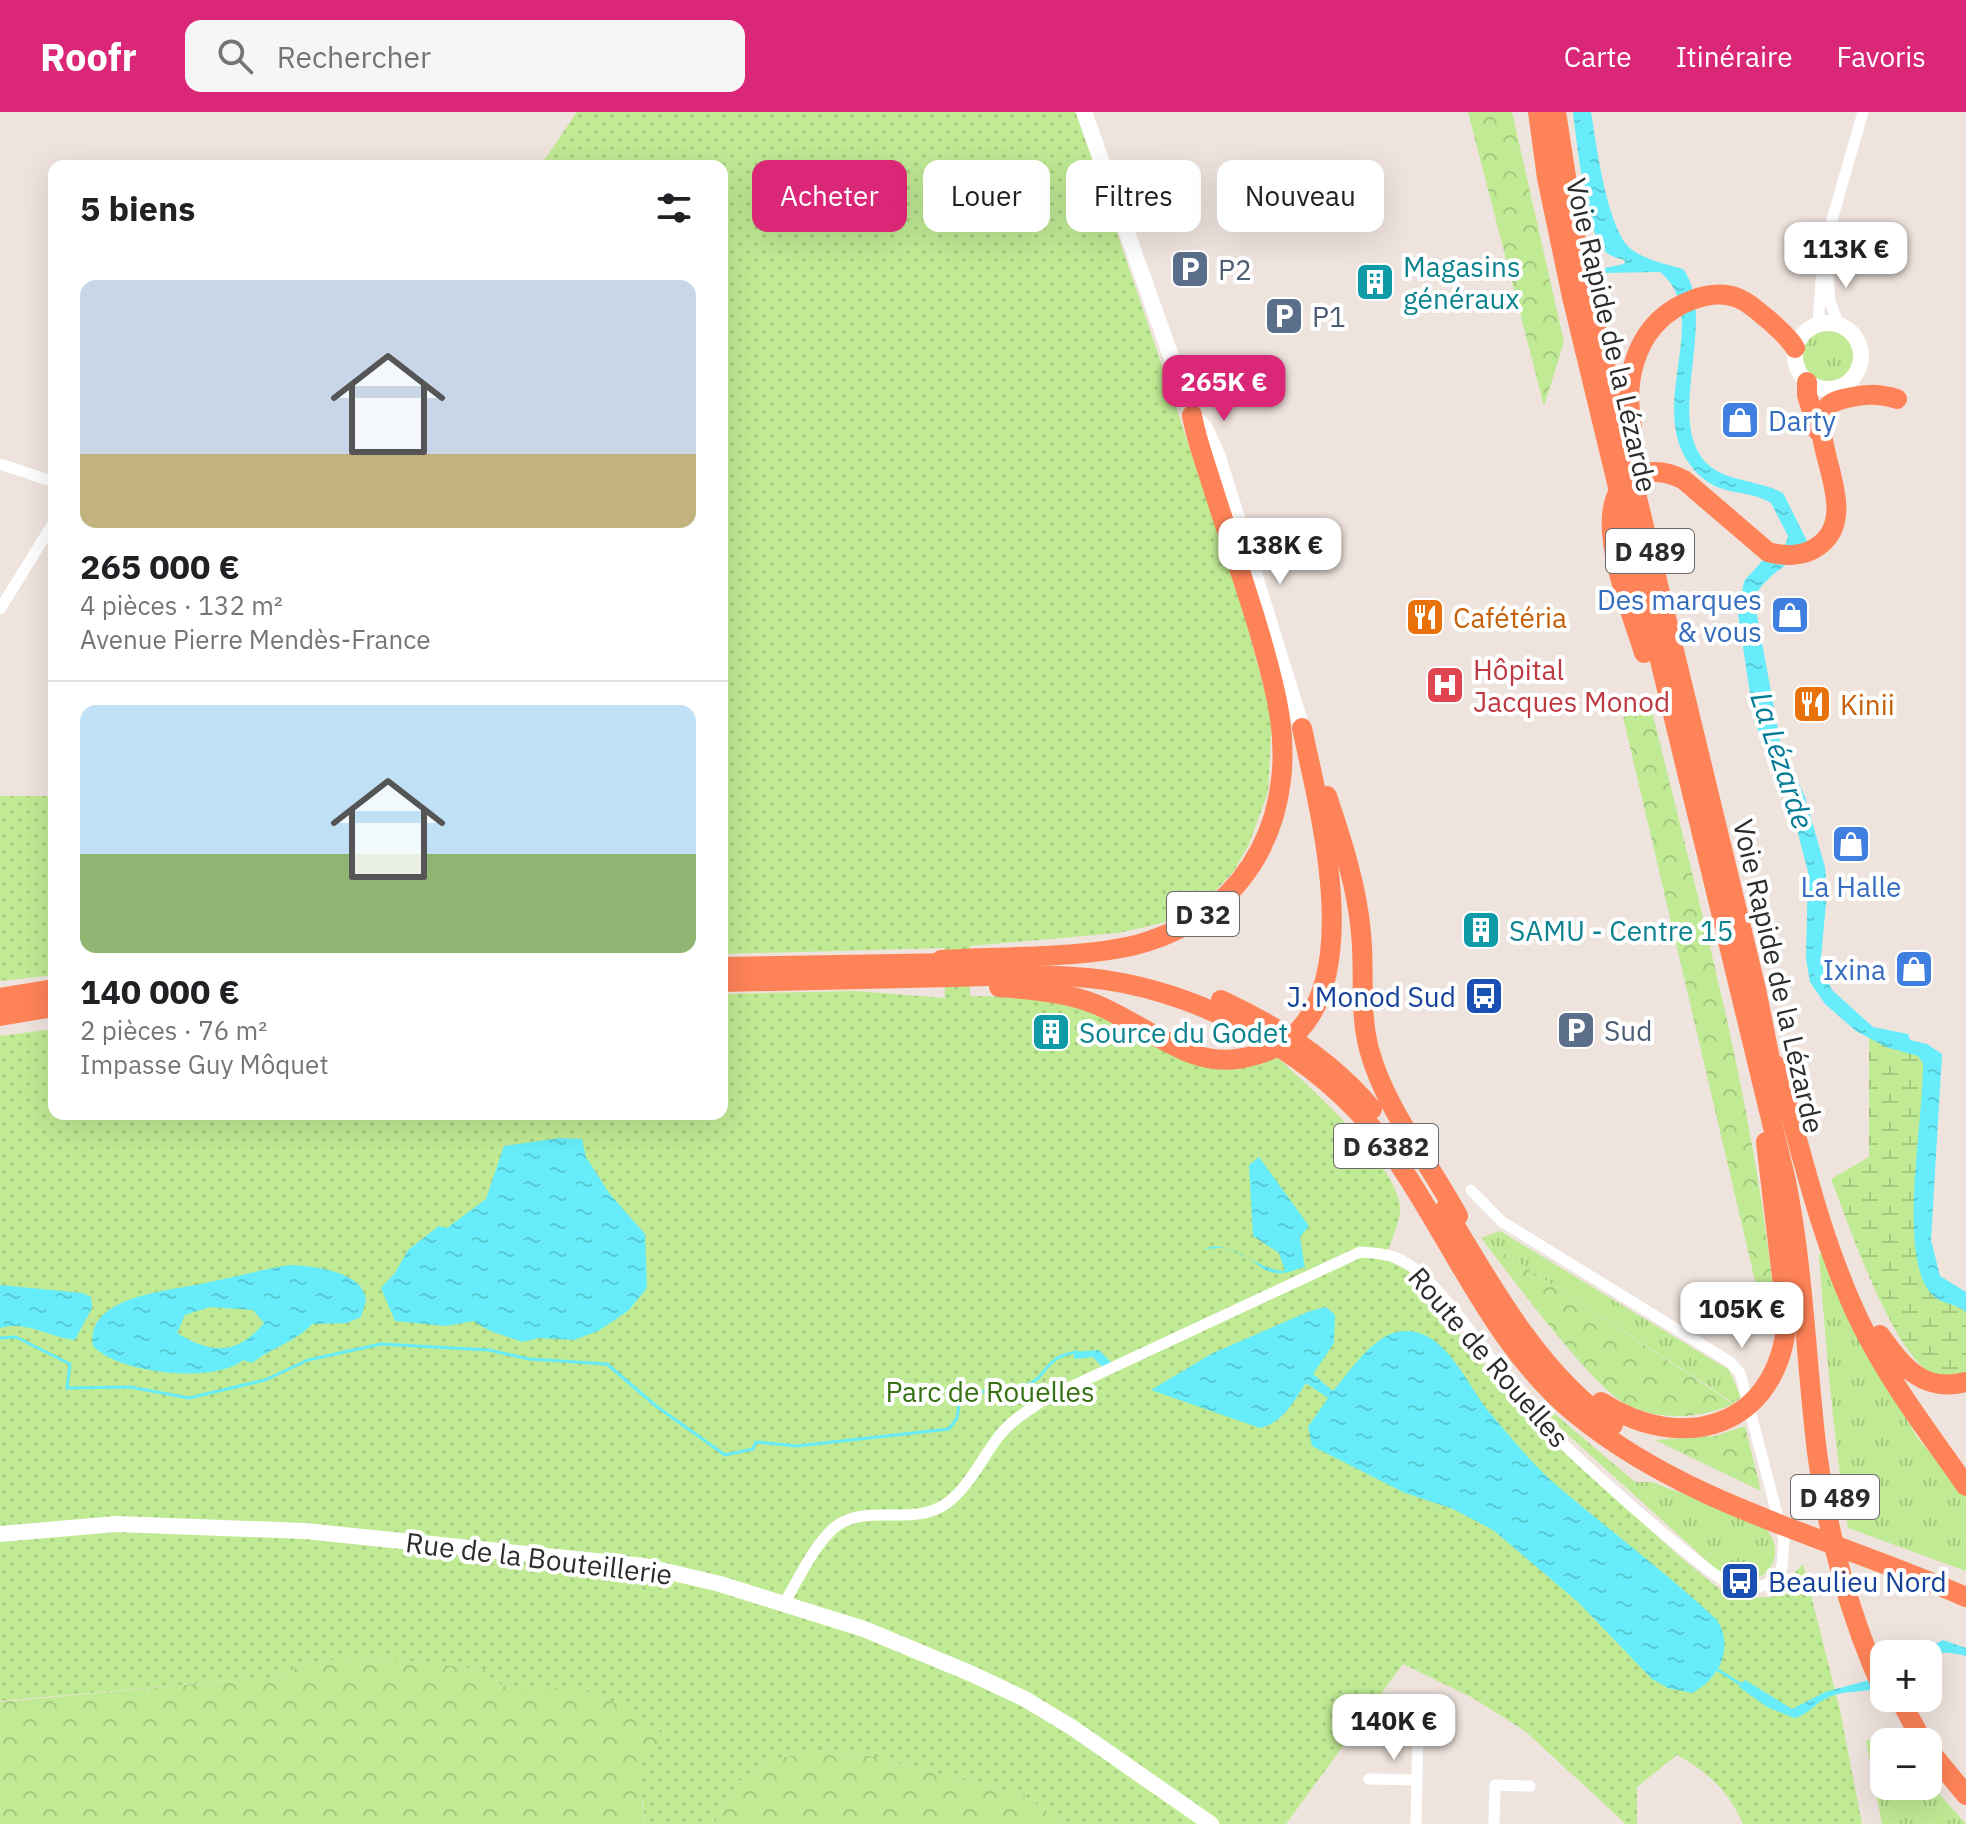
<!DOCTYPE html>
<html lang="fr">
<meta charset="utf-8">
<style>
body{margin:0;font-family:"IBM Plex Sans",sans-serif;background:#f6f6f6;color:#202124;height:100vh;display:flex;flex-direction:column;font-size:30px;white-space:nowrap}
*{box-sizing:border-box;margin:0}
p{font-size:26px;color:#757577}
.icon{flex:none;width:44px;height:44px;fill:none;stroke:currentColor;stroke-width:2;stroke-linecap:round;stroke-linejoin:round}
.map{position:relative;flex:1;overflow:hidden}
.details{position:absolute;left:48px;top:48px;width:680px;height:960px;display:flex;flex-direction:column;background:#fff;border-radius:16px;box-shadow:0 8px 32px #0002}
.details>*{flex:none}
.banner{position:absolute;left:752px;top:48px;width:760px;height:72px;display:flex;gap:16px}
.tools{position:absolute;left:1870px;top:1528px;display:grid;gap:16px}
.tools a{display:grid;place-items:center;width:72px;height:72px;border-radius:16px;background:#fff;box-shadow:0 8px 32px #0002;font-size:40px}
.price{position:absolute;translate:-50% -68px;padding:0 18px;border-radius:16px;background:#fff;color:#222;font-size:26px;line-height:52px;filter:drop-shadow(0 2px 4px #0008)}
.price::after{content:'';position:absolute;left:50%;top:48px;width:24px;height:18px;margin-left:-12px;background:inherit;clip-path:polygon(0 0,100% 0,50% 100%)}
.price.on{background:#db2777;color:#fff}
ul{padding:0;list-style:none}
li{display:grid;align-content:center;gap:16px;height:424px;padding:0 32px}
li+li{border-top:2px solid #e0e0e0}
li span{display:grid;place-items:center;height:248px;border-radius:16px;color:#555}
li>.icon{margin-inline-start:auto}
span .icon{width:144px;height:144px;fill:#fffc;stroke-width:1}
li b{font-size:34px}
h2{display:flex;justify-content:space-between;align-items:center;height:96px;padding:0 32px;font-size:34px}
.pill{padding:0 28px;border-radius:16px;background:#fff;box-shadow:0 8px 32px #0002;font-size:28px;line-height:72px}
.pill.on{background:#db2777;color:#fff}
header{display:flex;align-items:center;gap:48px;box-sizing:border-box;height:112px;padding:0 40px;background:#db2777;color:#fff}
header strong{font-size:38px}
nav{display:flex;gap:44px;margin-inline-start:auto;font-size:28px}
.search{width:560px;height:72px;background:#f6f6f6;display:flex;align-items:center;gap:20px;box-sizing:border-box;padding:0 28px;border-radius:16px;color:#757577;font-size:30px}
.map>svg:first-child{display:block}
.grass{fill:url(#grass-tufts)}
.forest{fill:url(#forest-crowns)}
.wetland{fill:url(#wetland-marsh)}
.park{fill:url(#park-dots)}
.water{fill:url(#water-ripples);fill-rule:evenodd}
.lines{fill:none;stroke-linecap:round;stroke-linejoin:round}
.stream{stroke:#66ecfa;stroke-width:3}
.street{stroke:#fff;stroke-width:11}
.secondary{stroke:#fff;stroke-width:16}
.highway{stroke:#ff8358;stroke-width:20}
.labels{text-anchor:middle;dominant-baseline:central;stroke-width:8;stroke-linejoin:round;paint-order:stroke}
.shield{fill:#fff;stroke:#6b6b6b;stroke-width:2}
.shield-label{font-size:26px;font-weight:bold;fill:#2c2c2c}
.culture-label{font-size:28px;fill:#0d838f;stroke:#fff;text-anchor:start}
.service-label{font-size:28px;fill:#4e5e75;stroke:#fff;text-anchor:start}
.street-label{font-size:28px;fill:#2c2c2c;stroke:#fff}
.shop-label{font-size:28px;fill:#366cbe;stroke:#fff;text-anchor:end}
.food-label{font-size:28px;fill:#c56008;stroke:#fff;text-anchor:start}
.health-label{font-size:28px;fill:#be3a42;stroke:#fff;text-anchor:start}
.transit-label{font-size:28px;fill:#164399;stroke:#fff;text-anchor:end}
.park-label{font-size:28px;fill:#377113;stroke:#fff}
.water-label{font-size:30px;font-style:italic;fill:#037b94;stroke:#fff}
</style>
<header>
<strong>Roofr</strong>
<div class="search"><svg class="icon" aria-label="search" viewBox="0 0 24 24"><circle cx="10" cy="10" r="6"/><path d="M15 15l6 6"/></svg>Rechercher</div>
<nav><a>Carte</a><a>Itinéraire</a><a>Favoris</a></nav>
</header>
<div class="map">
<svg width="1966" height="1712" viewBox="0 0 1966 1712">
<defs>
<pattern id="grass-tufts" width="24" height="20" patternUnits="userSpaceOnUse" patternTransform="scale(2)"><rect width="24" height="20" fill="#c0ea94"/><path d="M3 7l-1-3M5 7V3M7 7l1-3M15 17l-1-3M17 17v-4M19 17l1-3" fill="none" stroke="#a5c980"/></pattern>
<pattern id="forest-crowns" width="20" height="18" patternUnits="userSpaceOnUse" patternTransform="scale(2)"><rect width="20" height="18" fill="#c0ea94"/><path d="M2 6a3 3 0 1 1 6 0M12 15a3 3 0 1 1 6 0" fill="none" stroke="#a5c980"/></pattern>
<pattern id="wetland-marsh" width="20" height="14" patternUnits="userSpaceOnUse" patternTransform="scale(2)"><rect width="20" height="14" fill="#c0ea94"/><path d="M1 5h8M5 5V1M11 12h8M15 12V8" fill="none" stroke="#a5c980"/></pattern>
<pattern id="park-dots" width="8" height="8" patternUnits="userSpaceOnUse" patternTransform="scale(2)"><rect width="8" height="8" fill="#c0ea94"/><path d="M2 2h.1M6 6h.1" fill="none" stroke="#a5c980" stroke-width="1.8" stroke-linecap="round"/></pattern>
<pattern id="water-ripples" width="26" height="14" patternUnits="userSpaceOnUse" patternTransform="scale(2)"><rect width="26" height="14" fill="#66ecfa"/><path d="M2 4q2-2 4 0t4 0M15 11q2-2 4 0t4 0" fill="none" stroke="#59cbd6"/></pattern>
</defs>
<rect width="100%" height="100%" fill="#efe4dd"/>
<!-- grass -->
<g class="grass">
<circle cx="1828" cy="244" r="26"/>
<path d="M1500,1119l229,139 12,27 -7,6 -253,-165z"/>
<path d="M1824,1141l63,132 30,52 49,59v75l-118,-43c-15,-91 -22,-182 -29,-273z"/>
<path d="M1550,1298l85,72h17c29,12 86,29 110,44 21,14 16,49 -10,53 -12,1 -25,-5 -36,-10l-171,-155z"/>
<path d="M1893,1622l5,8h-14v44h44v-5l38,43h-84l-16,-83z"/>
</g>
<!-- forest -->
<g class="forest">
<path d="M1468,0h44l52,230 -20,64z"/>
<path d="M1651,595c50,205 108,411 126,623l-10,2 -144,-615z"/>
<path d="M1481,1126l253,166c-34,14 -67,17 -102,3 -37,-14 -122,-133 -151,-169z"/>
<path d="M1745,1314l16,65 -106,-51 60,-4z"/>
<path d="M351,1546l47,1 86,11c31,38 62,9 99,20 30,8 57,26 81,45l-22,68 2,21h-644v-122l258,-24 6,6 44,-22z"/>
<path d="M811,1639l47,2 164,41 43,30h-351l24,-42 31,-21z"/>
</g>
<!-- wetland -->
<path class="wetland" d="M1881,920l48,17 -8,185 14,46 31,31v60l-3,2c-7,0 -18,4 -25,2 -42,-8 -91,-156 -107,-196l38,-22v-119z"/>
<!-- park -->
<g class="park">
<path d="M577,0h499l161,475 35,132 -4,73 -19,52 -15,27 -35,37 -37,15 -44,10 -148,13v50c33,1 73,-1 105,9 76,24 113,84 202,52 29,27 127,113 123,154 -2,16 -10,33 -15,48l24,12 117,146 153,139 45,37 20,5 28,-1 31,-33 37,146 22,114h-119c-11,-29 -38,-55 -66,-69l-40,32v37h-11l-101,-93 -52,-33 -70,-34 -117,160h-221l-43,-30 -164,-41 -47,-2 -42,10 -31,21 -24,42h-70l-3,-62 23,-27c-24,-19 -52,-37 -82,-45 -37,-10 -66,18 -98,-20l-86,-11 -47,-1 -43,4 -44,22 -6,-6 -258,23v-665l54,-7v85h668v-120l133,-3 90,7 -1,-50 -222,6v-788h-193l16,-7z"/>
<path d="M0,684h54v179l-54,6z"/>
</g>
<!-- water -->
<g class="water">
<path d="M1573,0h18c5,30 16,118 40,137 14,11 35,15 52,20 39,53 -29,168 36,203 19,10 44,10 64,21l24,48c-7,22 -42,30 -53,58l26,142 25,56 20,70 2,25 -6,66 4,17 7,15 41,37 35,7 2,6 17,4 15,10 -11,186 9,36 26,16v20c-12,-10 -27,-7 -37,-21 -31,-41 -5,-174 -6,-228l-5,-7 -32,-9 -30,-16 -31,-27 -15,-22 -4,-23 2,-87 -14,-54 -40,-98 -16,-106 6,-33 19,-21 23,-16 2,-8 -17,-33c-24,-15 -49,-5 -73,-29 -60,-61 19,-155 -38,-202l-59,1 -1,-4 24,-5 1,-4c-8,-2 -17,-4 -22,-11 -16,-19 -27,-110 -30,-137z"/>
<path d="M559,1026l23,1 4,18 23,36 36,41 2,54 -19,23 -30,20 -24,9 -35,-2 -17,4c-17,-7 -33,-9 -48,-21l-28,5 -51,-5 -14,-33 14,-15 13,-23 31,-24 8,2 39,-29 18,-53z"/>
<path d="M1259,1045l50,69 -9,11 5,32 -2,-2c-41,18 -40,-8 -74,-18 -7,-2 -18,0 -25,0 23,-12 53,21 81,22l-6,-18 -26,-17 -4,-71z"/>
<path d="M289,1153c24,1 74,6 77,35l-5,17 -14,6 -35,1c-16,18 -41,24 -60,39l-9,-3c-28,24 -124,14 -150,-14 -8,-51 78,-55 112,-63 28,-6 56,-13 84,-18zM210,1195l43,3 11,13c-28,33 -52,31 -87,10l8,-18z"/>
<path d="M0,1173l82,8 9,4 1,11 -17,32c-26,-3 -50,-20 -75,-12z"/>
<path d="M1326,1195l9,8 -1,28 -21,31 20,17c18,-20 42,-61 74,-60 41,1 61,57 84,83 22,26 44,54 71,76 51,43 106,84 155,130 17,28 3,58 -25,73l-24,-5 -16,-9 -74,-77 -85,-72 -40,-21 -48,-16 -93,-47 -4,-19 20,-29 -22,-15c-14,20 -21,38 -46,45l-109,-38 62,-37 97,-42z"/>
<path d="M1099,1238l15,15 -10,4 -11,-12 -19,2v-7z"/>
<path d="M1943,1528l23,8v8c-20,-6 -32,-2 -49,-2z"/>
<path d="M1884,1564v10c-19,8 -39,3 -57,12 -13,6 -19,17 -33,20l-27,-11 -28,-20 6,-7 47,29 33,-17z"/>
</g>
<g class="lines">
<!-- stream -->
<g class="stream">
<path d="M0,1226l16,-1 54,27 -3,24 63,-1 59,11 76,-18 43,-20 73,-16 108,6 40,9 78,5 49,42 69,49 28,-6 3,-7 41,4 152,-17 8,-11 3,-20 7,-4c18,-4 41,-2 58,-8 24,-9 17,-29 52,-34"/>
<path d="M1718,1558l24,15"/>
</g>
<!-- street -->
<g class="street">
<path d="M1818,212l4,-56"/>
<path d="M1839,213l-9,-23 -5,-58 38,-132"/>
<path d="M0,352l54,18"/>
<path d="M0,497l54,-87"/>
<path d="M784,1491c15,-24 29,-57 51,-76 32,-25 78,1 112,-24 22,-16 35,-45 52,-67 13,-16 31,-27 48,-38l313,-146c16,1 32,2 46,11 38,21 93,112 125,149 22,26 183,171 208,177 12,2 24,-3 35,-8l8,-14 2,-27 -44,-167 -10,-11 -229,-141 -30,-31"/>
<path d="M1369,1667l48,1"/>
<path d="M1416,1712l2,-96 32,1"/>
<path d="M1494,1712l1,-39 35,1"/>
</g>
<!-- secondary -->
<g class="secondary">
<path d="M1084,0l108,303 13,13 13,29 84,271"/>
<circle cx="1828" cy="244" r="33"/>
<path d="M0,1422l116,-10 189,7 339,35 76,18 144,45 108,45 53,25 48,29 138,96"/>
</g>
<!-- highway -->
<g class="highway">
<path d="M1538,0l9,66 25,119 214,884c18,90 20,181 31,271 10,81 33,166 67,240"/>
<path d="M1556,0l22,142 178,735 18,90"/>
<path d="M1807,270v13l11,36"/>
<path d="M1632,315c-10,-53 7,-107 60,-127 15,-6 33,-8 48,-1 11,5 20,14 30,22 9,9 19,16 25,27"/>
<path d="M1644,541c-12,-41 -58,-147 -13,-174 18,-11 36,-8 53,1l84,72c19,5 37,5 53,-8 48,-39 -37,-132 22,-145 21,-5 34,-6 54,0"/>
<path d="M1327,684c15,45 30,90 34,137 4,39 -2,78 8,116 16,60 60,113 89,167"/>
<path d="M941,848c59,-4 151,-1 205,-18 109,-34 153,-134 131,-241 -15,-71 -43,-146 -65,-216 -7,-23 -16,-46 -20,-70"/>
<path d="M722,855l232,-4"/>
<path d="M722,870c77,-2 154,-4 230,-5 56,-1 116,-5 171,6 104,21 209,84 270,172 60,86 101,193 184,260 113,92 259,124 389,182"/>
<path d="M999,875c32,3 66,5 96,17 34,14 64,37 98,50 27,10 51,6 77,-4 104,-44 49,-240 32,-322"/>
<path d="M0,886l54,-9"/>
<path d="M1221,888c56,26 111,61 151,109"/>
<path d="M0,904l54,-9"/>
<path d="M1777,954c24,85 44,175 83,256 28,58 69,111 106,164"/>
<path d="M1445,1097c47,78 93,163 168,216"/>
<path d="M1880,1223c23,32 43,58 86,47"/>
<path d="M1601,1290c84,54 178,24 186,-83l-21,-177"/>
<path d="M1899,1586l24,44"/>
<path d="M1928,1637l38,46"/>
</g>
</g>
<!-- icons -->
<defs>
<symbol id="parking-square" viewBox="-11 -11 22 22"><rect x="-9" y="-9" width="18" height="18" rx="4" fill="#5c6f8a" stroke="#fff"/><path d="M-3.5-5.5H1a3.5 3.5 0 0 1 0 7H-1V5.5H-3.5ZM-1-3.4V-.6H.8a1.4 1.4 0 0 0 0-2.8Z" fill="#fff"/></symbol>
<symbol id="building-square" viewBox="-11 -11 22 22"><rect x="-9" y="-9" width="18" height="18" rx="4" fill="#0f9aa8" stroke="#fff"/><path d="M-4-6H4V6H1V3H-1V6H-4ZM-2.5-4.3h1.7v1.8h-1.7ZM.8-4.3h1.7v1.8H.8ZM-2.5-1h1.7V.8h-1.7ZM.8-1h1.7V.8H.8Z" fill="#fff"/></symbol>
<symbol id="shop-square" viewBox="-11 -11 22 22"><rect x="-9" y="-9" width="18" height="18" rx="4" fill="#3f7fe0" stroke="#fff"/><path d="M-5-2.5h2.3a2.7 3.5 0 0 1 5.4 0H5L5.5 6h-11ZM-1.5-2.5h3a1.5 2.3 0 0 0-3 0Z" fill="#fff"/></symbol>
<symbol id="restaurant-square" viewBox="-11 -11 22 22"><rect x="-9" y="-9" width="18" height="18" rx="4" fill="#e8710a" stroke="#fff"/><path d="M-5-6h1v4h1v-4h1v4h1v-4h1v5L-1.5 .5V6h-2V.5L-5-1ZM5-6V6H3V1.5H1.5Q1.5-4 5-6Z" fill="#fff"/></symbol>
<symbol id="hospital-square" viewBox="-11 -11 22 22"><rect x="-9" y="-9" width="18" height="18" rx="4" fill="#e0444e" stroke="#fff"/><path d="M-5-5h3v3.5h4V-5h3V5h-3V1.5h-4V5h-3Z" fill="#fff"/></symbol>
<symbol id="bus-square" viewBox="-11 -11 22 22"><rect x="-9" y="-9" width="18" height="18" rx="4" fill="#1a4fb4" stroke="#fff"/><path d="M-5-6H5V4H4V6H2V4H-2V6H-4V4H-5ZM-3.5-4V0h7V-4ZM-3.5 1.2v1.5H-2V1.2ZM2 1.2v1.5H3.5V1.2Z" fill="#fff"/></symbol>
</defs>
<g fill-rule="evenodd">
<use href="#parking-square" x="1168" y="135" width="44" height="44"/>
<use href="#building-square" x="1353" y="148" width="44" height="44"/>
<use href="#parking-square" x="1262" y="182" width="44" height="44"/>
<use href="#shop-square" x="1718" y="286" width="44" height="44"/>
<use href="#shop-square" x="1768" y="481" width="44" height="44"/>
<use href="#restaurant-square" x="1403" y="483" width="44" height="44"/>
<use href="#hospital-square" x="1423" y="551" width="44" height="44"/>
<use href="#restaurant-square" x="1790" y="570" width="44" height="44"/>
<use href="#shop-square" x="1829" y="710" width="44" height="44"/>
<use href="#building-square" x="1459" y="796" width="44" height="44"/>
<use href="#shop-square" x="1892" y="835" width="44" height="44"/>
<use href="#bus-square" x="1462" y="862" width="44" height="44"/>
<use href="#parking-square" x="1554" y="896" width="44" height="44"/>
<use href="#building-square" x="1029" y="898" width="44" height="44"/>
<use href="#bus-square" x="1718" y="1447" width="44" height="44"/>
</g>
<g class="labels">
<!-- shield labels -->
<g class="shield">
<rect x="1606" y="417" width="88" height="44" rx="6"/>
<rect x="1167" y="780" width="72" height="44" rx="6"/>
<rect x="1334" y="1012" width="104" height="44" rx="6"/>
<rect x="1791" y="1363" width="88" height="44" rx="6"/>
</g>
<g class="shield-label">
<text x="1650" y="439">D 489</text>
<text x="1203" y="802">D 32</text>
<text x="1386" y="1034">D 6382</text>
<text x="1835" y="1385">D 489</text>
</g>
<!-- culture labels -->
<g class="culture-label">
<text x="1403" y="154">Magasins<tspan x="1403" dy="32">généraux</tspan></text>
<text x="1509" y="818">SAMU - Centre 15</text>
<text x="1079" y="920">Source du Godet</text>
</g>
<!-- service labels -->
<g class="service-label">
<text x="1218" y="157">P2</text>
<text x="1312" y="204">P1</text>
<text x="1604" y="918">Sud</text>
</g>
<!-- street labels -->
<g class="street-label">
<text transform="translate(1612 223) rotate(77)">Voie Rapide de la Lézarde</text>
<text transform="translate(1779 864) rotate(77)">Voie Rapide de la Lézarde</text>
<text transform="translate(1489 1245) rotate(49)">Route de Rouelles</text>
<text transform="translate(539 1446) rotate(7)">Rue de la Bouteillerie</text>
</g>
<!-- shop labels -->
<g class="shop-label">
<text x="1768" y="308" text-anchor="start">Darty</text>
<text x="1762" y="487">Des marques<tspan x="1762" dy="32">&amp; vous</tspan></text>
<text x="1851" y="774" text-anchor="middle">La Halle</text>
<text x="1886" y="857">Ixina</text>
</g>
<!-- food labels -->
<g class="food-label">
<text x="1453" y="505">Cafétéria</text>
<text x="1840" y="592">Kinii</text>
</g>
<!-- health labels -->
<g class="health-label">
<text x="1473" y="557">Hôpital<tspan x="1473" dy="32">Jacques Monod</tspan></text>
</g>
<!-- transit labels -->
<g class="transit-label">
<text x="1456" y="884">J. Monod Sud</text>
<text x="1768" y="1469" text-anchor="start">Beaulieu Nord</text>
</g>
<!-- park labels -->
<g class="park-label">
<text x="990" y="1279">Parc de Rouelles</text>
</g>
<!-- water labels -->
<g class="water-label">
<text transform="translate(1783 648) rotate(72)">La Lézarde</text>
</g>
</g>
</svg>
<div class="tools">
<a>+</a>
<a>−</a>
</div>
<b class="price" style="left:1846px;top:178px">113K €</b>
<b class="price on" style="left:1224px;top:311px">265K €</b>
<b class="price" style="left:1280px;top:474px">138K €</b>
<b class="price" style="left:1742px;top:1238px">105K €</b>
<b class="price" style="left:1394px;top:1650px">140K €</b>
<div class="banner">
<a class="pill on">Acheter</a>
<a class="pill">Louer</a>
<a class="pill">Filtres</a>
<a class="pill">Nouveau</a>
</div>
<section class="details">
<h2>5 biens<svg class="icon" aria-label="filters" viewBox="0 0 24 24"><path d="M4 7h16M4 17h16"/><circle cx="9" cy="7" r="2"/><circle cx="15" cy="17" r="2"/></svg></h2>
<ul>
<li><span style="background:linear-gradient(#c9d6e8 70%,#c2b280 0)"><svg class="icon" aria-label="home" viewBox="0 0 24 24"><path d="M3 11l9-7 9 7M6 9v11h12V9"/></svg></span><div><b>265 000 €</b><p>4 pièces · 132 m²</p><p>Avenue Pierre Mendès-France</p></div></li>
<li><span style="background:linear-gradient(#bfe0f5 60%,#8fb573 0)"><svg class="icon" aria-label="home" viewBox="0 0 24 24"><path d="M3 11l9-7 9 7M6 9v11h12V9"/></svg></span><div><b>140 000 €</b><p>2 pièces · 76 m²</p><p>Impasse Guy Môquet</p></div></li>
</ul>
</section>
</div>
